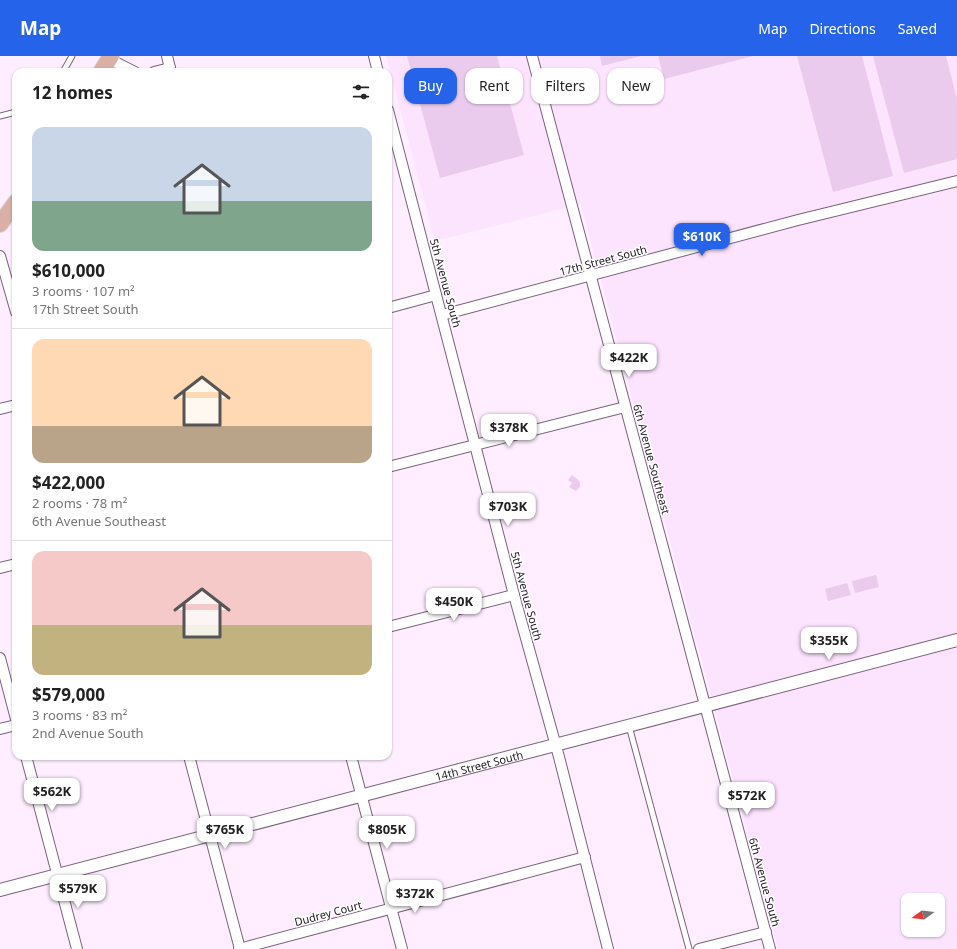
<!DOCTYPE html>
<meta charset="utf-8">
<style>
body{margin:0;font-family:"Noto Sans",sans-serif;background:#f6f6f6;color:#222;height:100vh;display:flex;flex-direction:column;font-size:15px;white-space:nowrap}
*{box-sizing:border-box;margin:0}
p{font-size:13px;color:#767676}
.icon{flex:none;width:22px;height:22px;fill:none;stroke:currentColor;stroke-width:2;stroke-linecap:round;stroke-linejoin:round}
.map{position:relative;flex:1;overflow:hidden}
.sheet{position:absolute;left:12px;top:12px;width:380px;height:692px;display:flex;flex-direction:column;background:#fff;border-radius:12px;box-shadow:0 1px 3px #0004}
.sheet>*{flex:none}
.top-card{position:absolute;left:404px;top:12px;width:380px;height:36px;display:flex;gap:8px}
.needle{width:26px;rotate:255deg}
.tools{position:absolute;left:901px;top:837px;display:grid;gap:8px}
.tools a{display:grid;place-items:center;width:44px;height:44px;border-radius:8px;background:#fff;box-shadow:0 1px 3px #0004;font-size:20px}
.price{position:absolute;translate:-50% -34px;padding:0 9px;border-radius:8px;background:#fff;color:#222;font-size:13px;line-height:26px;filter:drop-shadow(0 1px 2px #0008)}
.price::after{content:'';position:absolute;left:50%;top:24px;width:12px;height:9px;margin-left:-6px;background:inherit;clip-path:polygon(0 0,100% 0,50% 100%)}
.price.on{background:#2563eb;color:#fff}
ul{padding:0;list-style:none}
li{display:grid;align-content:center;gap:8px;height:212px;padding:0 20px}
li+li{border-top:1px solid #e0e0e0}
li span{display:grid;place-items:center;height:124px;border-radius:12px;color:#555}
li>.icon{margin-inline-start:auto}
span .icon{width:72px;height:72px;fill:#fffc;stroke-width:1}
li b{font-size:17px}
h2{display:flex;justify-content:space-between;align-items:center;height:48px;padding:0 20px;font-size:17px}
.tag{padding:0 14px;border-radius:12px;background:#fff;box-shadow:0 1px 3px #0004;font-size:14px;line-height:36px}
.tag.on{background:#2563eb;color:#fff}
header{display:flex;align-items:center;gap:24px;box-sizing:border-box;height:56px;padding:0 20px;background:#2563eb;color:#fff}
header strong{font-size:19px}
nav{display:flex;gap:22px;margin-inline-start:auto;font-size:14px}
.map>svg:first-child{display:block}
.built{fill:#fce3fe;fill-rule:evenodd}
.green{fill:#eacbed}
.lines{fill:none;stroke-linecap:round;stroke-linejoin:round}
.service-casing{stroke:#7a637c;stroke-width:7}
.minor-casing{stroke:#7a637c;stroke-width:12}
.tertiary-casing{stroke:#7a637c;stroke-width:14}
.primary-casing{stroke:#dbdadc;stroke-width:18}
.service{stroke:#fff;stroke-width:5}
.minor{stroke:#fff;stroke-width:10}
.tertiary{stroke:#fff;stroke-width:12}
.primary{stroke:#dab0a6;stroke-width:16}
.labels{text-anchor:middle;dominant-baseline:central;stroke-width:3;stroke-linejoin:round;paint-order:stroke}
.street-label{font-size:11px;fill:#211822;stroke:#fff}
</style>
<header>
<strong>Map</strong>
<nav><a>Map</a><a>Directions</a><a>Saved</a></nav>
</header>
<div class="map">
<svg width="957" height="893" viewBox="0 0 957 893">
<rect width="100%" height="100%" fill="#feeeff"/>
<!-- built -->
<path class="built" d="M386,0h571v893h-179l-197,-745 -146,37zM908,844h30v30h-30z"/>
<!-- green -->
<g class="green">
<path d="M407,0h90l27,99 -84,23z"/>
<path d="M600,0h41l-39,10z"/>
<path d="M658,0h95l-89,23z"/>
<path d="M797,0h65l31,120 -60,16z"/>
<path d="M873,0h73l11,43v60l-53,14z"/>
<path d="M572,419c5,4 9,5 8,12l-4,4 -7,-4 3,-4 -4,-3z"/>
<path d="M876,519l3,12 -24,6 -3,-12z"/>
<path d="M847,527l4,12 -23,6 -3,-12z"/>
</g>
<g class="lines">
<defs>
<g id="service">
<path d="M63,16l9,-16"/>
<path d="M0,60l16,-4"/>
<path d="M629,670l60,223"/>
</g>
<g id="minor">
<path d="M167,0l4,16"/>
<path d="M374,0l4,16"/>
<path d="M532,0c79,298 161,595 238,893"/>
<path d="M109,3l26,13"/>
<path d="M154,16l16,-4"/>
<path d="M388,54l126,485 45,162 49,192"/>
<path d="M0,200l16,56"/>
<path d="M388,252l48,-13"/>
<path d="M442,259l356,-95 159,-39"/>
<path d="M0,353l16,-4"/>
<path d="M388,411l237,-60"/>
<path d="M0,512l16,-4"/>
<path d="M388,571l126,-32"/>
<path d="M0,602l16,61"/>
<path d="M0,673l16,-4"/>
<path d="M26,700l51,193"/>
<path d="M189,700l51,193"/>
<path d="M351,700l51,193"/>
<path d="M239,893l346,-92"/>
<path d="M699,893l67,-17"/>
</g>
<g id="tertiary">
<path id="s1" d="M0,834l957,-250"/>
</g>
<g id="primary">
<path d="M101,16l10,-16"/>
<path d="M0,168l16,-22"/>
</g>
</defs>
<!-- service casing -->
<use href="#service" class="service-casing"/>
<!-- minor casing -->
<use href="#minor" class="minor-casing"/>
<!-- tertiary casing -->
<use href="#tertiary" class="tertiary-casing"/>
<!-- primary casing -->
<use href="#primary" class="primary-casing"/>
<!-- service -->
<use href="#service" class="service"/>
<!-- minor -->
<use href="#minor" class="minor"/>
<!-- tertiary -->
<use href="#tertiary" class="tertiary"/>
<!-- primary -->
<use href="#primary" class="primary"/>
</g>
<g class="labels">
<!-- street labels -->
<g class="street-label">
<text transform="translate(603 204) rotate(-15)">17th Street South</text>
<text transform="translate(446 227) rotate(75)">5th Avenue South</text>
<text transform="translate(652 403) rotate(75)">6th Avenue Southeast</text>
<text transform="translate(527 540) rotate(75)">5th Avenue South</text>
<text stroke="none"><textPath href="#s1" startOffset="495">14th Street South</textPath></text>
<text transform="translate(765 826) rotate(75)">6th Avenue South</text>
<text transform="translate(328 857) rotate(-15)">Dudrey Court</text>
</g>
</g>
</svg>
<div class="tools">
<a><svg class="needle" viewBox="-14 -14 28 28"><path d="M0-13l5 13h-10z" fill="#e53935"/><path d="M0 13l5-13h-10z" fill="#767676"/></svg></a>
</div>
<b class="price on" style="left:702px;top:201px">$610K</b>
<b class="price" style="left:629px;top:322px">$422K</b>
<b class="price" style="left:509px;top:392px">$378K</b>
<b class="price" style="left:508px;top:471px">$703K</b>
<b class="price" style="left:454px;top:566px">$450K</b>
<b class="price" style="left:829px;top:605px">$355K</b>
<b class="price" style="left:52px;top:756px">$562K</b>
<b class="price" style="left:747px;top:760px">$572K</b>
<b class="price" style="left:225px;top:794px">$765K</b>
<b class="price" style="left:387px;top:794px">$805K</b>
<b class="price" style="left:78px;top:853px">$579K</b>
<b class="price" style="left:415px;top:858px">$372K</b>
<div class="top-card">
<a class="tag on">Buy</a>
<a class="tag">Rent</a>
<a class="tag">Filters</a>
<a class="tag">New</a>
</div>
<section class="sheet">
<h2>12 homes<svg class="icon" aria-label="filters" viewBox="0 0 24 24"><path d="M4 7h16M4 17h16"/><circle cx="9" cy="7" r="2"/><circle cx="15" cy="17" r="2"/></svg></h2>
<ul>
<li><span style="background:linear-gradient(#c9d6e8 60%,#7fa58c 0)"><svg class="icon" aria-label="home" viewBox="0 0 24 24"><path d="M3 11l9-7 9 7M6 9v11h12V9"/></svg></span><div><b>$610,000</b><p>3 rooms · 107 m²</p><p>17th Street South</p></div></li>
<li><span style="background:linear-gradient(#ffd9b3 70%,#b9a48a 0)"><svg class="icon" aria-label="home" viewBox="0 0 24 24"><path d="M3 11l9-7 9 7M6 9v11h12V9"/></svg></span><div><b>$422,000</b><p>2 rooms · 78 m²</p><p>6th Avenue Southeast</p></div></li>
<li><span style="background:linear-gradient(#f6c9c9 60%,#c2b280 0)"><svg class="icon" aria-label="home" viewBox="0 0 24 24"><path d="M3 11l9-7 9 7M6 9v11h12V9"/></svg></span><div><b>$579,000</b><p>3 rooms · 83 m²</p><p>2nd Avenue South</p></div></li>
</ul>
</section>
</div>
